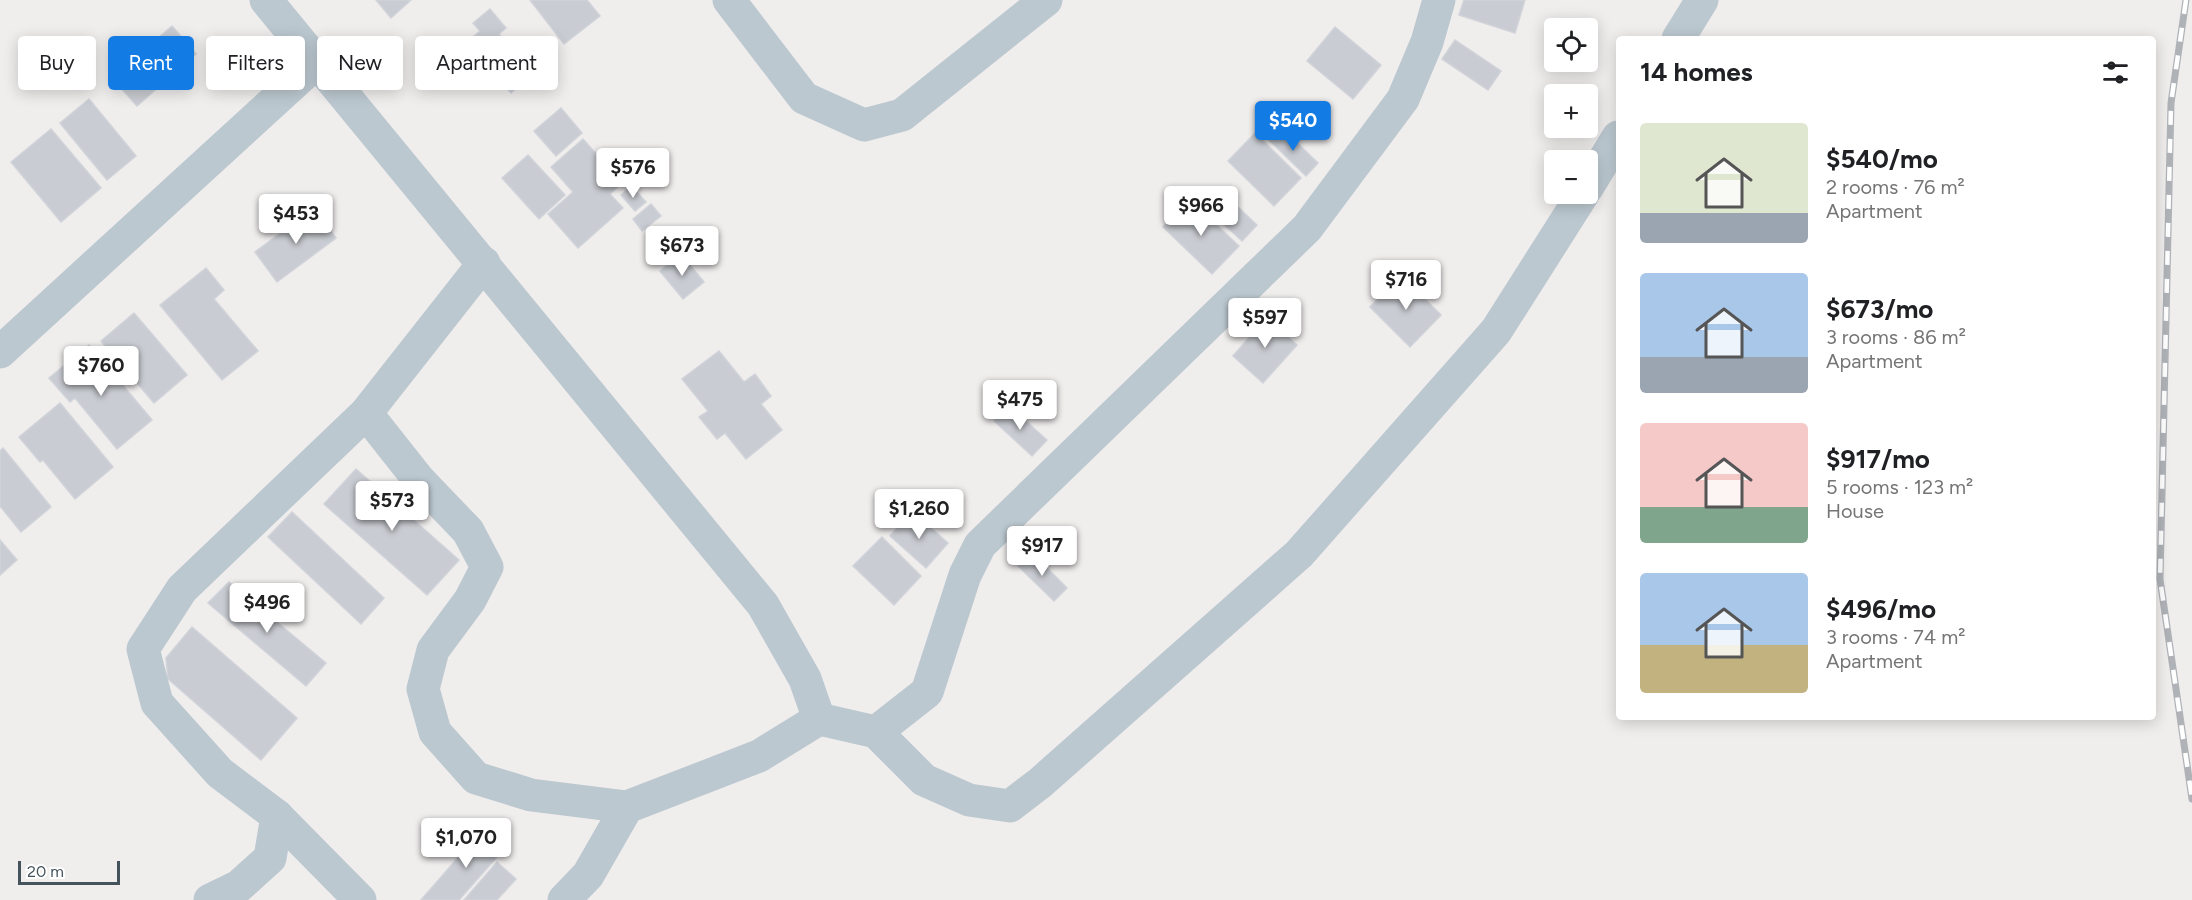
<!DOCTYPE html>
<meta charset="utf-8">
<style>
body{margin:0;font-family:Figtree,sans-serif;background:#f2f2f2;color:#202124;height:100vh;display:flex;flex-direction:column;font-size:22px;white-space:nowrap}
*{box-sizing:border-box;margin:0}
p{font-size:20px;color:#757577}
.icon{flex:none;width:33px;height:33px;fill:none;stroke:currentColor;stroke-width:2;stroke-linecap:round;stroke-linejoin:round}
.map{position:relative;flex:1;overflow:hidden}
.panel{position:absolute;left:1616px;top:36px;width:540px;height:684px;display:flex;flex-direction:column;background:#fff;border-radius:6px;box-shadow:0 3px 15px #0003}
.panel>*{flex:none}
.top-card{position:absolute;left:18px;top:36px;width:570px;height:54px;display:flex;gap:12px}
.tools{position:absolute;left:1544px;top:18px;display:grid;gap:12px}
.tools a{display:grid;place-items:center;width:54px;height:54px;border-radius:6px;background:#fff;box-shadow:0 3px 15px #0003;font-size:30px}
.scale{position:absolute;left:18px;bottom:15px;width:102px;box-sizing:border-box;padding-left:6px;border:3px solid #44525b;border-top:0;font-size:16px;line-height:21px;white-space:nowrap;color:#44525b;-webkit-text-stroke:4px #fff;paint-order:stroke}
.price{position:absolute;translate:-50% -51px;padding:0 14px;border-radius:6px;background:#fff;color:#222;font-size:20px;line-height:39px;filter:drop-shadow(0 2px 3px #0008)}
.price::after{content:'';position:absolute;left:50%;top:36px;width:18px;height:14px;margin-left:-9px;background:inherit;clip-path:polygon(0 0,100% 0,50% 100%)}
.price.current{background:#127be4;color:#fff}
ul{padding:0;list-style:none}
li{display:flex;align-items:center;gap:18px;height:150px;padding:0 24px}
li span{display:grid;place-items:center;flex:none;width:168px;height:120px;border-radius:6px;color:#555}
li>.icon{margin-inline-start:auto}
span .icon{width:72px;height:72px;fill:#fffc;stroke-width:1}
li b{font-size:26px}
h2{display:flex;justify-content:space-between;align-items:center;height:72px;padding:0 24px;font-size:26px}
.tag{padding:0 21px;border-radius:6px;background:#fff;box-shadow:0 3px 15px #0003;font-size:21px;line-height:54px}
.tag.current{background:#127be4;color:#fff}
.map>svg:first-child{display:block}
.building{fill:#c9ccd2;stroke:#d0d3d9;stroke-width:1.5}
.lines{fill:none;stroke-linecap:round;stroke-linejoin:round}
.minor{stroke:#bcc8d0;stroke-width:33}
.rail-casing{stroke:#afb3b8;stroke-width:7}
.rail{stroke:#fff;stroke-width:4.5;stroke-dasharray:14;stroke-linecap:butt}
</style>
<div class="map">
<svg width="2192" height="900" viewBox="0 0 2192 900">
<rect width="100%" height="100%" fill="#f0eded"/>
<!-- building -->
<g class="building">
<path d="M376,0h35l-20,18z"/>
<path d="M530,0h57l13,16 -36,28z"/>
<path d="M1464,0h61l-10,33 -56,-18z"/>
<path d="M490,9l16,19 -7,6 13,16 9,-8 14,18 -8,8 5,6 -21,19 -10,-11 -4,5 -26,-32 5,-4 -8,-10 12,-10 -7,-8z"/>
<path d="M172,26l24,28 -59,52 -25,-28z"/>
<path d="M1335,27l46,38 -28,34 -46,-38z"/>
<path d="M1455,40l46,31 -13,19 -46,-31z"/>
<path d="M89,99l47,57 -29,24 -47,-57z"/>
<path d="M561,108l21,25 -26,23 -22,-25z"/>
<path d="M1281,127l37,36 -12,13 -37,-36z"/>
<path d="M51,129l50,59 -40,34 -50,-60z"/>
<path d="M1255,133l46,45 -27,28 -46,-45z"/>
<path d="M583,139l39,44 -12,11 13,14 -45,40 -30,-34 25,-22 -22,-25z"/>
<path d="M528,155l37,40 -26,24 -37,-41z"/>
<path d="M631,186l15,16 -11,9 -14,-16z"/>
<path d="M1221,191l36,34 -15,16 -37,-34z"/>
<path d="M1189,199l50,47 -27,28 -49,-47z"/>
<path d="M651,204l10,12 -19,15 -9,-12z"/>
<path d="M314,208l22,30 -59,44 -22,-30z"/>
<path d="M681,254l23,28 -21,17 -23,-28z"/>
<path d="M206,268l18,22 -10,9 44,52 -36,29 -62,-75z"/>
<path d="M1401,275l40,40 -31,32 -40,-40z"/>
<path d="M134,313l53,62 -33,28 -53,-62z"/>
<path d="M1264,315l33,30 -34,38 -30,-27 19,-22 -2,-2z"/>
<path d="M89,345l63,75 -35,29 -42,-51 -5,4 -21,-24z"/>
<path d="M719,351l25,31 11,-8 16,22 -10,8 21,26 -36,29 -21,-26 -8,6 -18,-22 9,-6 -26,-32z"/>
<path d="M60,403l53,64 -38,32 -32,-39 -3,2 -21,-25z"/>
<path d="M1008,405l39,35 -15,16 -38,-35z"/>
<path d="M3,448l48,59 -30,25 -21,-26v-55z"/>
<path d="M356,469l103,91 -32,35 -103,-91z"/>
<path d="M912,511l36,32 -22,25 -36,-32z"/>
<path d="M292,512l92,86 -23,26 -93,-87z"/>
<path d="M882,537l39,39 -27,29 -41,-39z"/>
<path d="M0,540l17,20 -17,15z"/>
<path d="M1031,552l36,36 -13,13 -36,-35z"/>
<path d="M229,582l97,81 -20,23 -98,-83z"/>
<path d="M192,627l105,91 -36,42 -93,-81 -2,-21z"/>
<path d="M465,819l12,10 -18,20 -11,-9z"/>
<path d="M482,830l22,19 -45,51h-38z"/>
<path d="M497,862l19,17 -19,21h-33z"/>
</g>
<g class="lines">
<!-- minor -->
<g class="minor">
<path d="M266,0l497,605 42,74 14,40"/>
<path d="M729,0l75,98 60,27 38,-10 144,-115"/>
<path d="M1678,39l24,-39"/>
<path d="M1587,188l31,-51"/>
<path d="M0,352l317,-290"/>
<path d="M366,413l53,67 49,51 19,36 -17,33 -37,50 -10,39 12,43 41,46 55,17 96,12"/>
<path d="M876,732l51,-40 38,-117 15,-30 327,-317 96,-129 24,-57 12,-42"/>
<path d="M210,900l29,-14 31,-28 7,-42"/>
<path d="M360,900l-83,-84 -57,-43 -63,-70 -14,-54 39,-60 184,-176 118,-150"/>
<path d="M564,900l24,-25 39,-68 132,-51 60,-37 57,13 48,48 45,20 41,6 30,-23 259,-229 197,-223 87,-137"/>
</g>
<defs>
<path id="rail" d="M2186,0l-15,103 -11,476 32,220"/>
</defs>
<!-- rail casing -->
<use href="#rail" class="rail-casing"/>
<!-- rail -->
<use href="#rail" class="rail"/>
</g>
</svg>
<div class="tools">
<a><svg class="icon" aria-label="locate" viewBox="0 0 24 24"><circle cx="12" cy="12" r="6"/><path d="M12 2v4M12 18v4M2 12h4M18 12h4"/></svg></a>
<a>+</a>
<a>−</a>
</div>
<div class="scale">20 m</div>
<b class="price current" style="left:1293px;top:152px">$540</b>
<b class="price" style="left:633px;top:199px">$576</b>
<b class="price" style="left:1201px;top:237px">$966</b>
<b class="price" style="left:296px;top:245px">$453</b>
<b class="price" style="left:682px;top:277px">$673</b>
<b class="price" style="left:1406px;top:311px">$716</b>
<b class="price" style="left:1265px;top:349px">$597</b>
<b class="price" style="left:101px;top:397px">$760</b>
<b class="price" style="left:1020px;top:431px">$475</b>
<b class="price" style="left:392px;top:532px">$573</b>
<b class="price" style="left:919px;top:540px">$1,260</b>
<b class="price" style="left:1042px;top:577px">$917</b>
<b class="price" style="left:267px;top:634px">$496</b>
<b class="price" style="left:466px;top:869px">$1,070</b>
<div class="top-card">
<a class="tag">Buy</a>
<a class="tag current">Rent</a>
<a class="tag">Filters</a>
<a class="tag">New</a>
<a class="tag">Apartment</a>
</div>
<section class="panel">
<h2>14 homes<svg class="icon" aria-label="filters" viewBox="0 0 24 24"><path d="M4 7h16M4 17h16"/><circle cx="9" cy="7" r="2"/><circle cx="15" cy="17" r="2"/></svg></h2>
<ul>
<li><span style="background:linear-gradient(#dfe7d0 75%,#9aa5b1 0)"><svg class="icon" aria-label="home" viewBox="0 0 24 24"><path d="M3 11l9-7 9 7M6 9v11h12V9"/></svg></span><div><b>$540/mo</b><p>2 rooms · 76 m²</p><p>Apartment</p></div></li>
<li><span style="background:linear-gradient(#a9c7e8 70%,#9aa5b1 0)"><svg class="icon" aria-label="home" viewBox="0 0 24 24"><path d="M3 11l9-7 9 7M6 9v11h12V9"/></svg></span><div><b>$673/mo</b><p>3 rooms · 86 m²</p><p>Apartment</p></div></li>
<li><span style="background:linear-gradient(#f6c9c9 70%,#7fa58c 0)"><svg class="icon" aria-label="home" viewBox="0 0 24 24"><path d="M3 11l9-7 9 7M6 9v11h12V9"/></svg></span><div><b>$917/mo</b><p>5 rooms · 123 m²</p><p>House</p></div></li>
<li><span style="background:linear-gradient(#a9c7e8 60%,#c2b280 0)"><svg class="icon" aria-label="home" viewBox="0 0 24 24"><path d="M3 11l9-7 9 7M6 9v11h12V9"/></svg></span><div><b>$496/mo</b><p>3 rooms · 74 m²</p><p>Apartment</p></div></li>
</ul>
</section>
</div>
